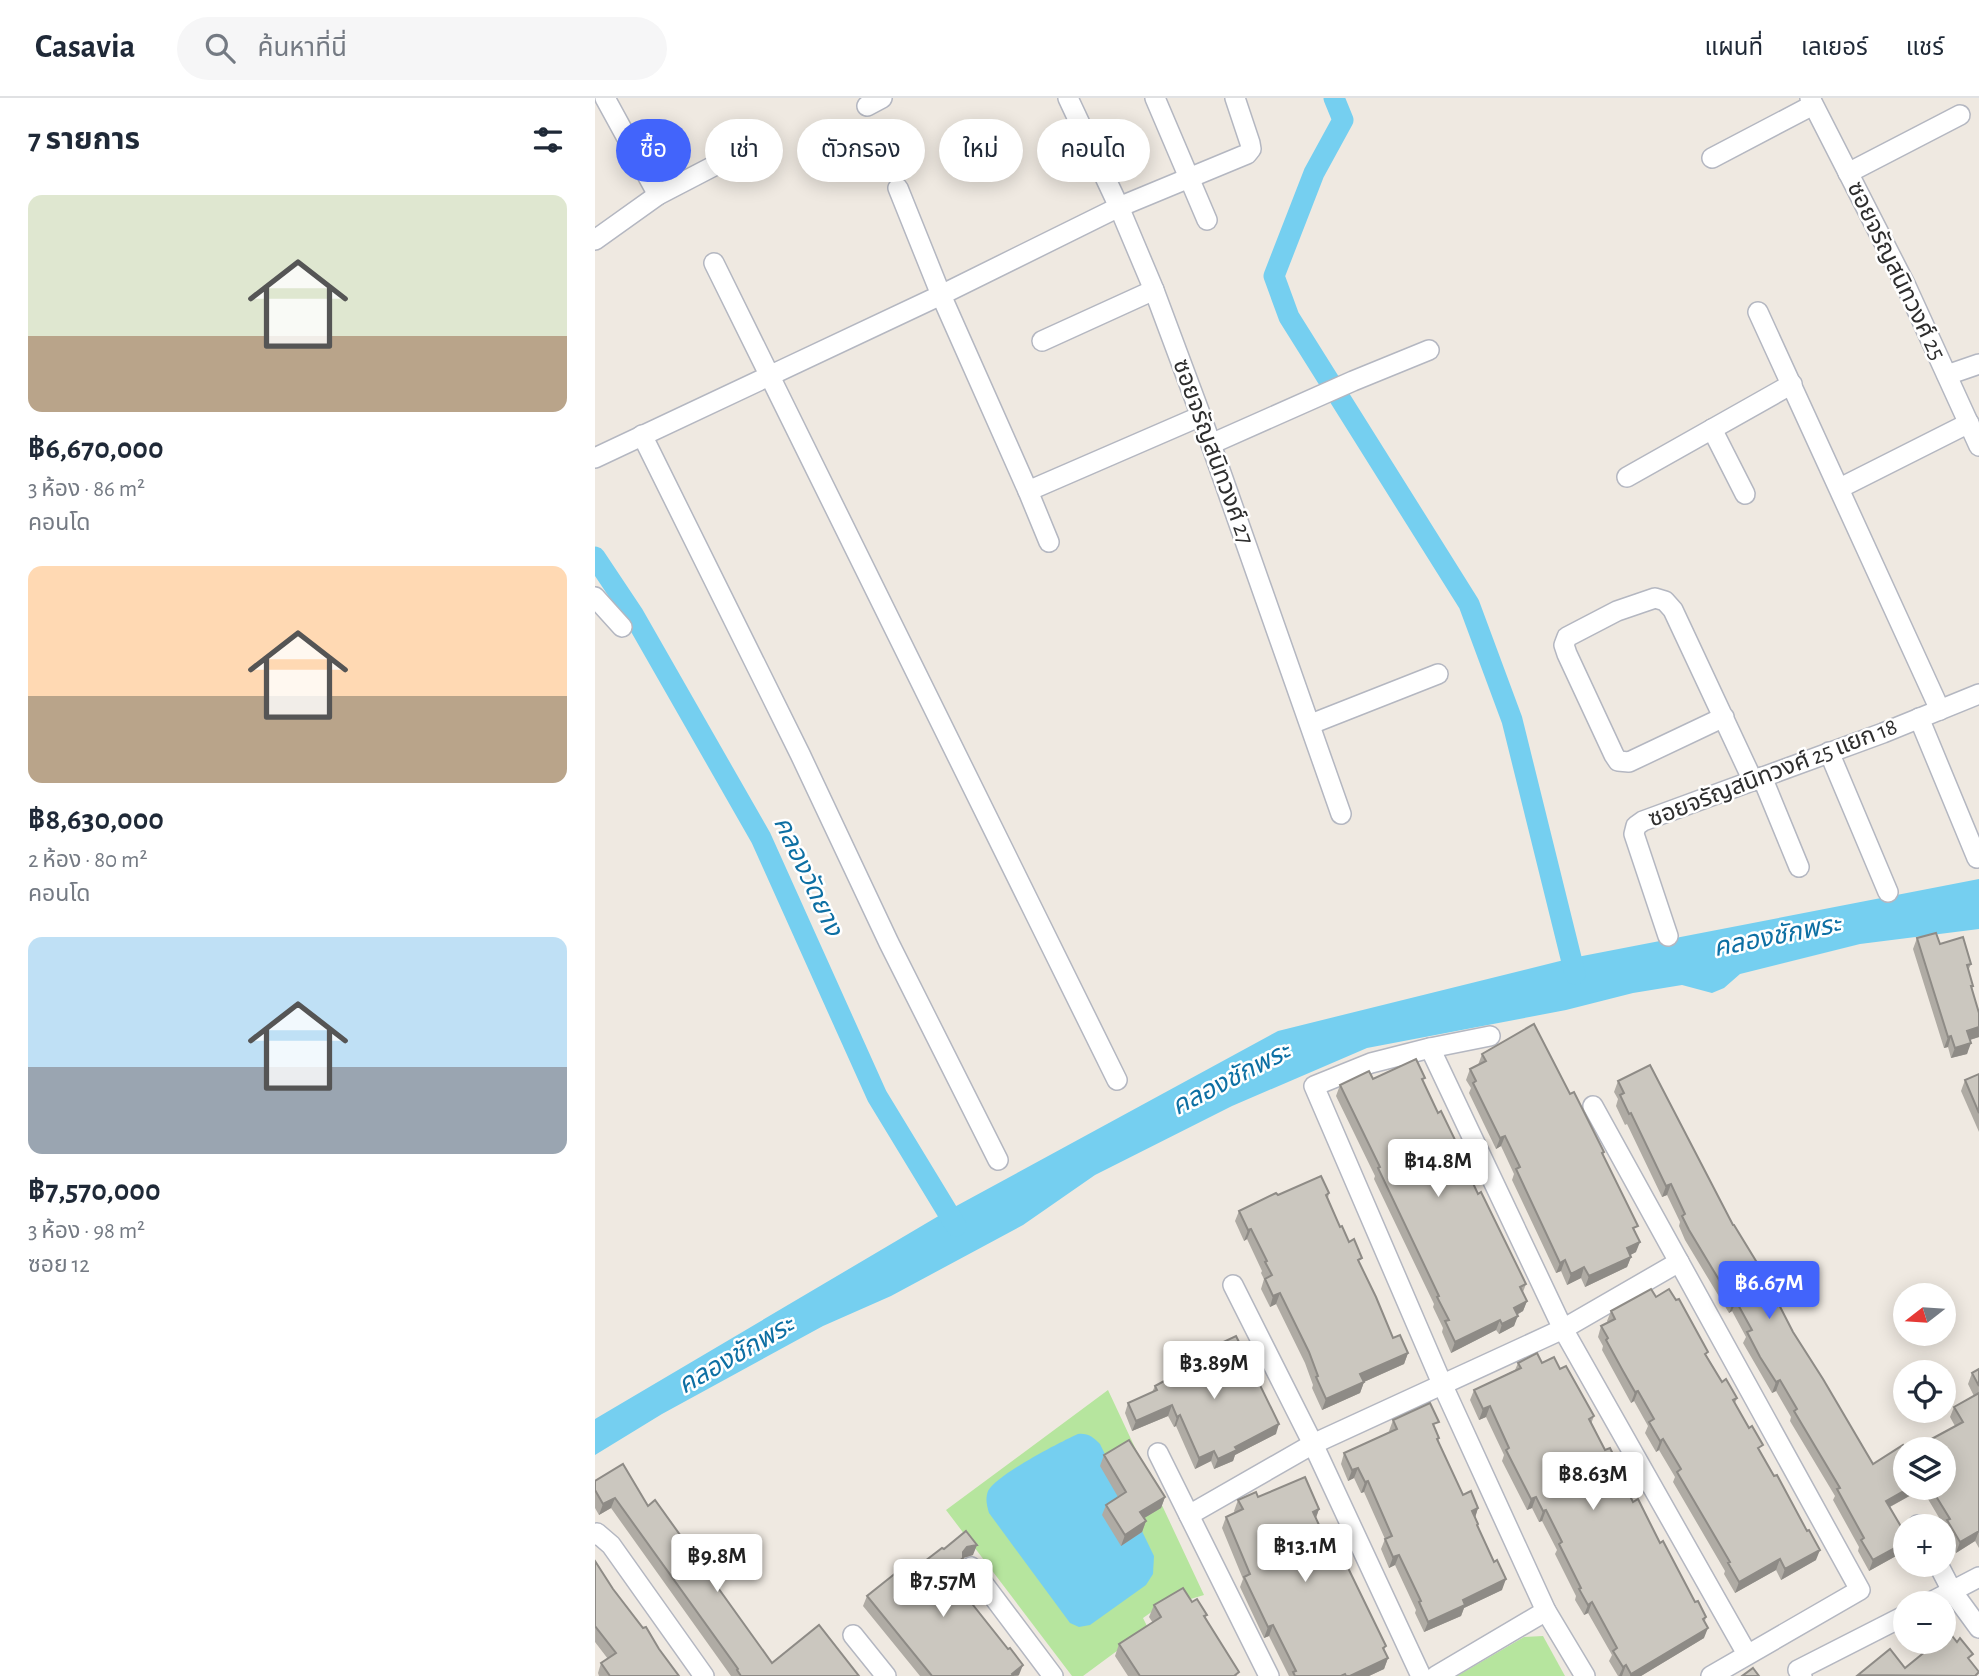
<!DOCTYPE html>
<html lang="th">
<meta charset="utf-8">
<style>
body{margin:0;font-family:"Alegreya Sans","Noto Sans Thai",sans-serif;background:#f6f6f7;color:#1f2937;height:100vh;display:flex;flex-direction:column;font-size:26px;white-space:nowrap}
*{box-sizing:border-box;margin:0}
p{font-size:23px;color:#747a83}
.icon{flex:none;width:38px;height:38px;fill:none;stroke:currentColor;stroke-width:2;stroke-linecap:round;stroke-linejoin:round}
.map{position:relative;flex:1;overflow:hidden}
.sheet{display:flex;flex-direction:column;background:#fff;width:595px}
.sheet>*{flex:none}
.top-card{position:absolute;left:21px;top:21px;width:665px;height:63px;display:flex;gap:14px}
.needle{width:46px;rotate:253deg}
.controls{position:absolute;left:1298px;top:1185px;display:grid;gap:14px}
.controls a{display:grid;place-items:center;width:63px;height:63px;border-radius:50%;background:#fff;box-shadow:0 4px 18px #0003;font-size:35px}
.price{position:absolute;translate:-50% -60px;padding:0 16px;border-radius:7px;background:#fff;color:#222;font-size:23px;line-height:46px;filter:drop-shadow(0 2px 4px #0008)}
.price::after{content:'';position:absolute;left:50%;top:42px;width:21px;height:16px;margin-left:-10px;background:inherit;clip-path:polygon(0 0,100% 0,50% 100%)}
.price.current{background:#4264fb;color:#fff}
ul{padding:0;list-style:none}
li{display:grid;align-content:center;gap:14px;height:371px;padding:0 28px}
li span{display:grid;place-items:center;height:217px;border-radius:14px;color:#555}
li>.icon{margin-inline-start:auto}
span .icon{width:126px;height:126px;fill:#fffc;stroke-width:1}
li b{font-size:30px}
h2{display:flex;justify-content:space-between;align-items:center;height:84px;padding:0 28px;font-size:30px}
.pill{padding:0 24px;border-radius:32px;background:#fff;box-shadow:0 4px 18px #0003;font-size:24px;line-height:63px}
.pill.current{background:#4264fb;color:#fff}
header{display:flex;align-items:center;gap:42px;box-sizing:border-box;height:98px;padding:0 35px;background:#fff;border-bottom:2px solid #e0e1e3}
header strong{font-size:33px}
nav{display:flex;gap:38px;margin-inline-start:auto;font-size:24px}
.search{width:490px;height:63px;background:#f6f6f7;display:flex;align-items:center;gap:18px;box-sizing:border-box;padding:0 24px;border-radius:38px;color:#747a83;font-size:26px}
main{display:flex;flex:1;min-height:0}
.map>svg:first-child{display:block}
.green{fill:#b6e59e}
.water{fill:#75cff0}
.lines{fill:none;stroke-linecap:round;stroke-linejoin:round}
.canal{stroke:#75cff0;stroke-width:21}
.street-casing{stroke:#b4b7c1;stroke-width:22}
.street{stroke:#fff;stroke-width:19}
.wall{fill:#afaba4}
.shaded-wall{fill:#8e8b86}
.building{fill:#cbc7bf;stroke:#8e8b86;stroke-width:2}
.labels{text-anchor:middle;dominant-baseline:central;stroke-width:5;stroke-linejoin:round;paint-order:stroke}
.street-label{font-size:24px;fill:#2e2e2e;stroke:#fff}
.water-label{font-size:26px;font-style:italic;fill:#0d6fa3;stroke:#fff}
</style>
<header>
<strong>Casavia</strong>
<div class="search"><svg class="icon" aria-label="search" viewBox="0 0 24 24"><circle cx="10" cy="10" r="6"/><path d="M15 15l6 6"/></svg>ค้นหาที่นี่</div>
<nav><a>แผนที่</a><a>เลเยอร์</a><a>แชร์</a></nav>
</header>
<main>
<section class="sheet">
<h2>7 รายการ<svg class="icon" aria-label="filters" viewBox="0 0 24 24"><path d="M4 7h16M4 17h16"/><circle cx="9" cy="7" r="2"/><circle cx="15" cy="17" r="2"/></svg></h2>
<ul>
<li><span style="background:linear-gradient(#dfe7d0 65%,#b9a48a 0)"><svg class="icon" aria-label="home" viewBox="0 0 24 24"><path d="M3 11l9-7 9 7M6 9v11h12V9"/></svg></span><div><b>฿6,670,000</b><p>3 ห้อง · 86 m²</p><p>คอนโด</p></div></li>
<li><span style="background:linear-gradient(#ffd9b3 60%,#b9a48a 0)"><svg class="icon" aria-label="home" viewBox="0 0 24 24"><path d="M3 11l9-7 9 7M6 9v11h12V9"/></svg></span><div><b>฿8,630,000</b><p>2 ห้อง · 80 m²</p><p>คอนโด</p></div></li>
<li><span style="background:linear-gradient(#bfe0f5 60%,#9aa5b1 0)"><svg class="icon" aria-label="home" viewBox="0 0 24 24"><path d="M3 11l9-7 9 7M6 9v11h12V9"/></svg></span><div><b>฿7,570,000</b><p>3 ห้อง · 98 m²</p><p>ซอย 12</p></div></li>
</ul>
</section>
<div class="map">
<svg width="1384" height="1578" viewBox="0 0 1384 1578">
<rect width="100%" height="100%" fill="#efe9e1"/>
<!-- green -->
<g class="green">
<path d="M513,1292l96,205 -20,6 -7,-7 -34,24 5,10 -65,48h-11l-126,-166z"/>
<path d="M948,1538l22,40h-108l67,-39z"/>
</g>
<!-- water -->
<g class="water">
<path d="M1384,781v50l-119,15 -120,30 -16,14 -12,5 -30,-8 -49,8 -67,17 -199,38 -135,58 -137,69 -72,50 -132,71 -68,30 -161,88 -67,41v-36l352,-208 331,-180 294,-73z"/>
<path d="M483,1336c10,-1 15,3 22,10l54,112 -1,18 -7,11 -56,40 -11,2 -9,-4 -81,-110c-2,-7 -4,-14 -1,-22 8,-16 72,-49 90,-57z"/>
</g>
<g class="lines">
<!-- canal -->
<g class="canal">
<path d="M739,0l9,22 -29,53 -40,103 15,41 180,287 43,116 63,254"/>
<path d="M0,459l38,57 128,224 116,258 79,130"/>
</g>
<defs>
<g id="street">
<path d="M10,0l53,97"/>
<path d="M473,0l51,109 35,83 47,126 140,398"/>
<path d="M560,0l52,122"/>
<path d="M1215,0l96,188 73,160"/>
<path d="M272,8l15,-8"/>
<path d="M1117,60l101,-53"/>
<path d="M1253,75l112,-58"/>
<path d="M303,90l43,107 87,196 21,51"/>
<path d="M0,142l63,-45 102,-53"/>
<path d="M119,165l403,817"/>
<path d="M1163,214l182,398"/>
<path d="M447,243l112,-51"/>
<path d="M1352,277l32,-11"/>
<path d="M1117,331l33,65"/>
<path d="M47,337l158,319 89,189 109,217"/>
<path d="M616,346l142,-63 76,-31"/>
<path d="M0,360l346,-163 178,-88 128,-53 4,-5 -1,-6 -15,-45"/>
<path d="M1032,379l165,-93"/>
<path d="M1245,390l129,-65"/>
<path d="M433,393l173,-75"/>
<path d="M0,499l27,30"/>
<path d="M1129,619l-95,45 -11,-1 -4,-6 -47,-101 -3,-9 3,-8 50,-26 38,-13 10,3 8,9 80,171"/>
<path d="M1324,620l58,140"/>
<path d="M716,626l127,-50"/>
<path d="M1234,654l59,140"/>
<path d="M1167,679l37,90"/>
<path d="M1073,838l-34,-102 2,-8 7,-5 240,-88 96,-39"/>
<path d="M895,938l-60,12 -59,15 -57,23 129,300 103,225 39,65"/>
<path d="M835,950l133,281 184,325"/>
<path d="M998,1008l267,484 -149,86"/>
<path d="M638,1187l80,159 108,232"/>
<path d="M563,1355l111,223"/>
<path d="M594,1417l124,-71 250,-115 116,-67"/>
<path d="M1323,1427v1"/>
<path d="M0,1437l2,-2 14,12 93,131"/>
<path d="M1343,1466l14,27 27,37"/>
<path d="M376,1469l82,109"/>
<path d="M1334,1505l50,-26"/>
<path d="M258,1537l33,41"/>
<path d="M841,1578l110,-65"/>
<path d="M1207,1578l-4,-6 108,-55"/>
</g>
</defs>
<!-- street casing -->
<use href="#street" class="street-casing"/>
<!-- street -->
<use href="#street" class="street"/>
</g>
<!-- wall -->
<g class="wall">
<path d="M1322,840l23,6 31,20 -3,7 5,15 -1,3 7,24v24l-9,3 -3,14 -16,4 -3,-11 -4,1 -31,-99z"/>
<path d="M887,956l88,40 34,58 -1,3 33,78v19l-6,3 1,2 -4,10 -42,20 -4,-9 -14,7 -6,-14 -5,2 -44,-93 2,-6 -13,-28 -5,3 -27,-56 2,-5 -5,-8 4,-11 8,-4z"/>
<path d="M1384,976v58l-18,-41 4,-11z"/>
<path d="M778,981l50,3 15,31 29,47 -2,6 13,28 48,90 -3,8 4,9 -4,10 -6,4 -3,11 -15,8 -3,-4 -45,23 -9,-21 1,-4 -10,-21 1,-3 -60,-125 1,-3 -39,-80 4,-11z"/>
<path d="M1023,983l115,144 41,69 19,38 80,132 33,24h38l11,-62 -5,-9 4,-10 20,-11 -6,-12 4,-11 7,-4v179l-4,-7 -19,12 -12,-20v-7l-22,-37 -32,18 16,28 -1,16 -36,20 -11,-20 1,-4 -26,-47 2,-4 -45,-75 1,-4 -15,-26 -4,2 -15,-26 -14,-24 3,-6 -14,-26 -3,2 -44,-73 -6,-14 1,-4 -13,-27 -5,2 -35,-73 -2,1 -9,-19 2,-7 -4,-7z"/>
<path d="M734,1095l-1,5 12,29 20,37 33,74 15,15 -4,11 -40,18 -4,11 -38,17 -10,-22 1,-3 -8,-22 -29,-59 -6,3 -9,-18 3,-10 -3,-6 1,-2 -15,-32 -3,2 -9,-20 4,-10 39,-16z"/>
<path d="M1061,1199l51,59 15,26 15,16 -2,5 81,157 -35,20 -5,-10 -41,23 -11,-19 1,-3 -52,-89 2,-5 -16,-27 -3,2 -11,-19 3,-7 -14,-25 -3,2 -29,-53 1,-4 -5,-9 3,-11 7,-3 -1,-2 4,-10z"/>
<path d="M605,1255l76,81 -41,21 -2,6 -19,8 -3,-8 -16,8 -19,-43 -2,1 -6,-11 -36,15 -7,-18 3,-10 24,-11 3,-6 41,-23z"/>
<path d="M923,1265h24l18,6 34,47 -3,8 42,78 27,41 35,59 11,15 -1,4 -1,17 -63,38h-23l-9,-15 3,-6 -24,-42 -4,2 -9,-15 1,-4 -21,-42 2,-4 -15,-29 -3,1 -7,-14 -5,2 -25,-49 2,-6 -18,-38 -7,3 -9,-20 4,-10 41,-20z"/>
<path d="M798,1322l43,10 3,8 -1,3 25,54 15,13 -3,9 3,7 -1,3 25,63 -38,18 -3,8 -37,16 -9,-19 1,-3 -21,-45 -6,3 -8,-19 4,-10 -21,-47 -3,1 -7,-15 -6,3 -7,-17 3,-11 46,-21 -1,-1z"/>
<path d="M509,1357l61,42 -4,11 -17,10 2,3 -4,11 -21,14 -19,-31 4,-10 12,-8 -18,-31z"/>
<path d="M0,1383l53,25 124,157 87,13h-128l-120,-168 -12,7 -4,-7z"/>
<path d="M663,1399l61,12 -3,9 10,22 60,106 -2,4 4,8 -4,11 -15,7h-80l-20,-40 -5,2 -24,-51 3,-8 -21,-51 4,-11 9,-4 -1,-2 4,-11z"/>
<path d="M349,1451l29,6 -10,3 -4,11 -5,4 2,10 63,92 -1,1h-98l-57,-70 4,-10 36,-18z"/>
<path d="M0,1463l18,28 66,87h-80l-1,-3 3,-10 7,-4 -13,-17z"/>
<path d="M597,1504l15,13 -2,3 32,58h-109l-13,-20 4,-12 34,-21 -4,-6 5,-12z"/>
</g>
<!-- shaded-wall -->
<g class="shaded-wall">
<path d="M1384,929v10l-16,5 4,-11z"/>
<path d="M1356,938l-3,11 -4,1 4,-11z"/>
<path d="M1376,945l-4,11 -16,4 4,-10z"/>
<path d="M910,1038l-4,10 -5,3 4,-11z"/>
<path d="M1076,1086l-4,11 -5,2 4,-11z"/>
<path d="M656,1131l-4,10 -3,2 4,-11z"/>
<path d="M1045,1144l-4,10 -13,7 4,-11z"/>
<path d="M1036,1159l-4,10 -42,20 4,-11z"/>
<path d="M970,1162l-4,11 -5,2 4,-10z"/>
<path d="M989,1169l-3,11 -14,7 4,-11z"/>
<path d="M685,1195l-4,11 -6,3 3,-11z"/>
<path d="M932,1203l-4,10 -13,7 4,-10z"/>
<path d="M1141,1203l-4,10 -3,2 4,-10z"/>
<path d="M923,1218l-4,10 -15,8 3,-10z"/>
<path d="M905,1222l-4,10 -45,23 4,-11z"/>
<path d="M813,1255l-4,11 -47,21 3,-11z"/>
<path d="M1185,1282l-4,11 -4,2 4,-11z"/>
<path d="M769,1284l-4,11 -38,17 4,-11z"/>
<path d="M1043,1293l-4,10 -3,2 4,-11z"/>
<path d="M577,1307l-4,11 -36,15 4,-10z"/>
<path d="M895,1308l-4,11 -7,3 4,-11z"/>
<path d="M585,1317l-4,11 -2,1 3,-10z"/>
<path d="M684,1326l-3,10 -41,21 -2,6 -19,8 4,-10 17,-12z"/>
<path d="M1068,1341l-4,11 -3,2 4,-11z"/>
<path d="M619,1353l-3,10 -16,8 4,-11z"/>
<path d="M763,1370l-4,10 -6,3 4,-11z"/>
<path d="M773,1383l-4,11 -3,1 4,-11z"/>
<path d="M1314,1390h13v1l-40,22 4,-10z"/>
<path d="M570,1399l-4,11 -25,15 4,-11z"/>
<path d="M941,1399l-4,11 -5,2 4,-11z"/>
<path d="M20,1400l-4,10 -12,7 4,-11z"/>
<path d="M883,1410l-3,10 -3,-7z"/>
<path d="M724,1411l-4,11 -2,-8z"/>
<path d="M951,1412l-4,11 -3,1 4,-11z"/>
<path d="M551,1423l-4,11 -21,14 4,-11z"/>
<path d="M1384,1433l-4,10 -19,12 4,-11z"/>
<path d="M1311,1444l-1,9 -36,20 4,-11z"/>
<path d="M382,1447l-4,10 -10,3 -4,11 -12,10 4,-11 16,-21z"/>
<path d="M1225,1452l-4,10 -35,20 4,-11z"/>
<path d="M804,1457l-4,10 -6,3 4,-11z"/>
<path d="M1185,1461l-4,11 -41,23 4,-11z"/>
<path d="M911,1481l-4,11 -38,18 -3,8 -37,16 4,-10 35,-22z"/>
<path d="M997,1504l-4,11 -4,2 4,-10z"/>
<path d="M678,1527l-4,11 -5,2 4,-11z"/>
<path d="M1113,1530l-4,10 -63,38h-11l1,-2z"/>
<path d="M793,1560l-4,11 -15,7h-19z"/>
<path d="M428,1567l-4,10 -8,1 1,-2z"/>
<path d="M1031,1567l-4,11h-3l4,-9z"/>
</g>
<!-- building -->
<g class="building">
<path d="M1341,835l4,11 23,-7 8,27 -4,1 6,21h-2l8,27v14l-12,4 4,12 -16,5 -4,-12 -3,1 -31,-99z"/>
<path d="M939,926l36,70 4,-2 30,60 -2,1 36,73 -5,2 7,14 -13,6 4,9 -42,19 -5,-9 -13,7 -6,-14 -5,3 -44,-94 4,-2 -15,-31 -5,2 -27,-55 3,-2 -6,-12 16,-8 -4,-7z"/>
<path d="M821,961l9,19 -3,1 16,34 3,-2 15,31 2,-1 9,19 -4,2 15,32 3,-2 45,92 -6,3 7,14 -13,7 4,8 -16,8 -2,-4 -45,22 -10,-21 4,-1 -12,-23 2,-1 -61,-128 2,-1 -40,-82 29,-14 4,8z"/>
<path d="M1055,967l83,160h1l41,67 -2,1 20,39 30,47 50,85 30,-19 3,5v38h3l-23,13 20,34v7l-33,18 -12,-20 3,-2 -27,-49 3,-1 -46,-77 3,-2 -17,-29 -4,2 -16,-25 -13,-25 5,-2 -16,-29 -3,2 -44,-73 -7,-14 3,-2 -14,-30 -5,2 -35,-73 -2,1 -9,-19 4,-2 -6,-12z"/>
<path d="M1384,976v39l-14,-33z"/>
<path d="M726,1078l8,17 -3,2 14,32 2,-1 7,16 5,-3 8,19 -4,2 18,37 17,41 7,-3 8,18 -48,21 4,8 -38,17 -10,-22 2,-1 -9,-24 -29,-59 -7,3 -8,-17 7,-4 -7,-13 2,-1 -16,-32 -3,1 -9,-19 37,-18 2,2z"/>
<path d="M1056,1191l5,8 13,-8 7,11 3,-1 29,53 -3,2 17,28 4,-3 11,19 -4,2 16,28 3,-2 11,19 -5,3 16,28 3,-1 30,56 2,-1 11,20 -35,19 -5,-10 -41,23 -11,-19 2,-1 -53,-90 4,-3 -18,-30 -3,2 -11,-19 5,-3 -16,-28 -3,1 -12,-21 -17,-31 2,-2 -7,-12 14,-7 -4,-8z"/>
<path d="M641,1238l43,88 -44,23 2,3 -19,9 -4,-8 -15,7 -19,-43 -3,2 -5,-12 -36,16 -8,-18 29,-13 -2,-4 48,-26 -3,-7z"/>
<path d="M942,1255l5,10 12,-6 6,12 6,-3 28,50 -5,3 16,31 5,-2 8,16 -3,2 18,36 5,-3 22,44 3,-2 32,61 3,-1 8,16 -3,2 5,9 -77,46 -5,-9 -3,2 -10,-16 4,-3 -25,-46 -4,3 -9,-16 2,-1 -22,-44 3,-2 -16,-32 -3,1 -7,-14 -5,2 -25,-49 3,-2 -19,-42 -7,3 -9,-19 47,-22 -3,-5z"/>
<path d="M1384,1271v17l-7,-13z"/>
<path d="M1384,1295v138l-19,11 -13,-22 3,-1 -19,-31h13v-39h-31l50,-27 -9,-15z"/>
<path d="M835,1305l9,19 -6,2 6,14 -2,1 26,56 8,-4 7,17 -6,3 6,13 -1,1 17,37 3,-2 9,19 -43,21 2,5 -37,17 -9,-20 2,-1 -22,-46 -6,2 -8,-18 7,-3 -24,-55 -3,1 -7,-14 -6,2 -8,-17 53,-24 -4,-9z"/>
<path d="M534,1342l36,57 -25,15 6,9 -21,14 -19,-30 20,-13 -22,-37z"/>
<path d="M28,1366l25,42 7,-6 117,163 47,-38 40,51h-118l-4,-6 1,-1 -123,-171 -12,6 -8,-14v-9z"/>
<path d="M710,1379l14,32 -6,3 13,28 7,-3 53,109 -3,2 5,10 -38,18h-4l-1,-2 -4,2h-46l-2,-4 3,-1 -23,-46 -5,2 -24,-50 6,-3 -24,-57 17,-8 -5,-9 18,-8 2,5z"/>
<path d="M371,1433l11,14 -10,2 -4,5v6l-12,10 7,10 -4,3 54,68 2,-1 13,17 -11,9 1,2h-81l-65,-80 30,-24 6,6 39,-30 2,1z"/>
<path d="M0,1463l18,28 30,39 3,-1 13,22 20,27h-69l-9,-13 15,-10 -21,-27z"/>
<path d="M588,1490l9,14 5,-3 10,16 -3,1 35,56 -5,4h-94l-21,-32 42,-27 -7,-12z"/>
<path d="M1354,1534l8,10 3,-4 13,16 -5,4 11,14 -4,4 -117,-1 32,-26 15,19 32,-26h7v-6z"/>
<path d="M1158,1570l6,8h-17z"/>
</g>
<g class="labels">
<!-- street labels -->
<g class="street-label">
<text transform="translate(1301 173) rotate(64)">ซอยจรัญสนิทวงศ์ 25</text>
<text transform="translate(618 354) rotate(70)">ซอยจรัญสนิทวงศ์ 27</text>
<text transform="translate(1178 675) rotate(-21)">ซอยจรัญสนิทวงศ์ 25 แยก 18</text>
</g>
<!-- water labels -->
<g class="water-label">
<text transform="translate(213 778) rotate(65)">คลองวัดยาง</text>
<text transform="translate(1182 838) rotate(-11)">คลองชักพระ</text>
<text transform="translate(636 981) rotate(-27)">คลองชักพระ</text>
<text transform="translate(141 1257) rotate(-30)">คลองชักพระ</text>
</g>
</g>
</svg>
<div class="controls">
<a><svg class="needle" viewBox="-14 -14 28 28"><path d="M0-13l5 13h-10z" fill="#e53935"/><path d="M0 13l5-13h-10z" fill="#747a83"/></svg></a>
<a><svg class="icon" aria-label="locate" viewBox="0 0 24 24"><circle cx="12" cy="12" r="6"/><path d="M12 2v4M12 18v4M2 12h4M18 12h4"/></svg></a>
<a><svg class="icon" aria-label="layers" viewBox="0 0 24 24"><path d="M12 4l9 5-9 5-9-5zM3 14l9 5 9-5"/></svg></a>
<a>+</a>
<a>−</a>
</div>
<b class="price" style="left:843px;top:1101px">฿14.8M</b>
<b class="price current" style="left:1174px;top:1223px">฿6.67M</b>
<b class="price" style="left:619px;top:1303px">฿3.89M</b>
<b class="price" style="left:998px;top:1414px">฿8.63M</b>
<b class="price" style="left:710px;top:1486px">฿13.1M</b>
<b class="price" style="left:122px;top:1496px">฿9.8M</b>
<b class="price" style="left:348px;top:1521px">฿7.57M</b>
<div class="top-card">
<a class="pill current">ซื้อ</a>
<a class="pill">เช่า</a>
<a class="pill">ตัวกรอง</a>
<a class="pill">ใหม่</a>
<a class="pill">คอนโด</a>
</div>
</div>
</main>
